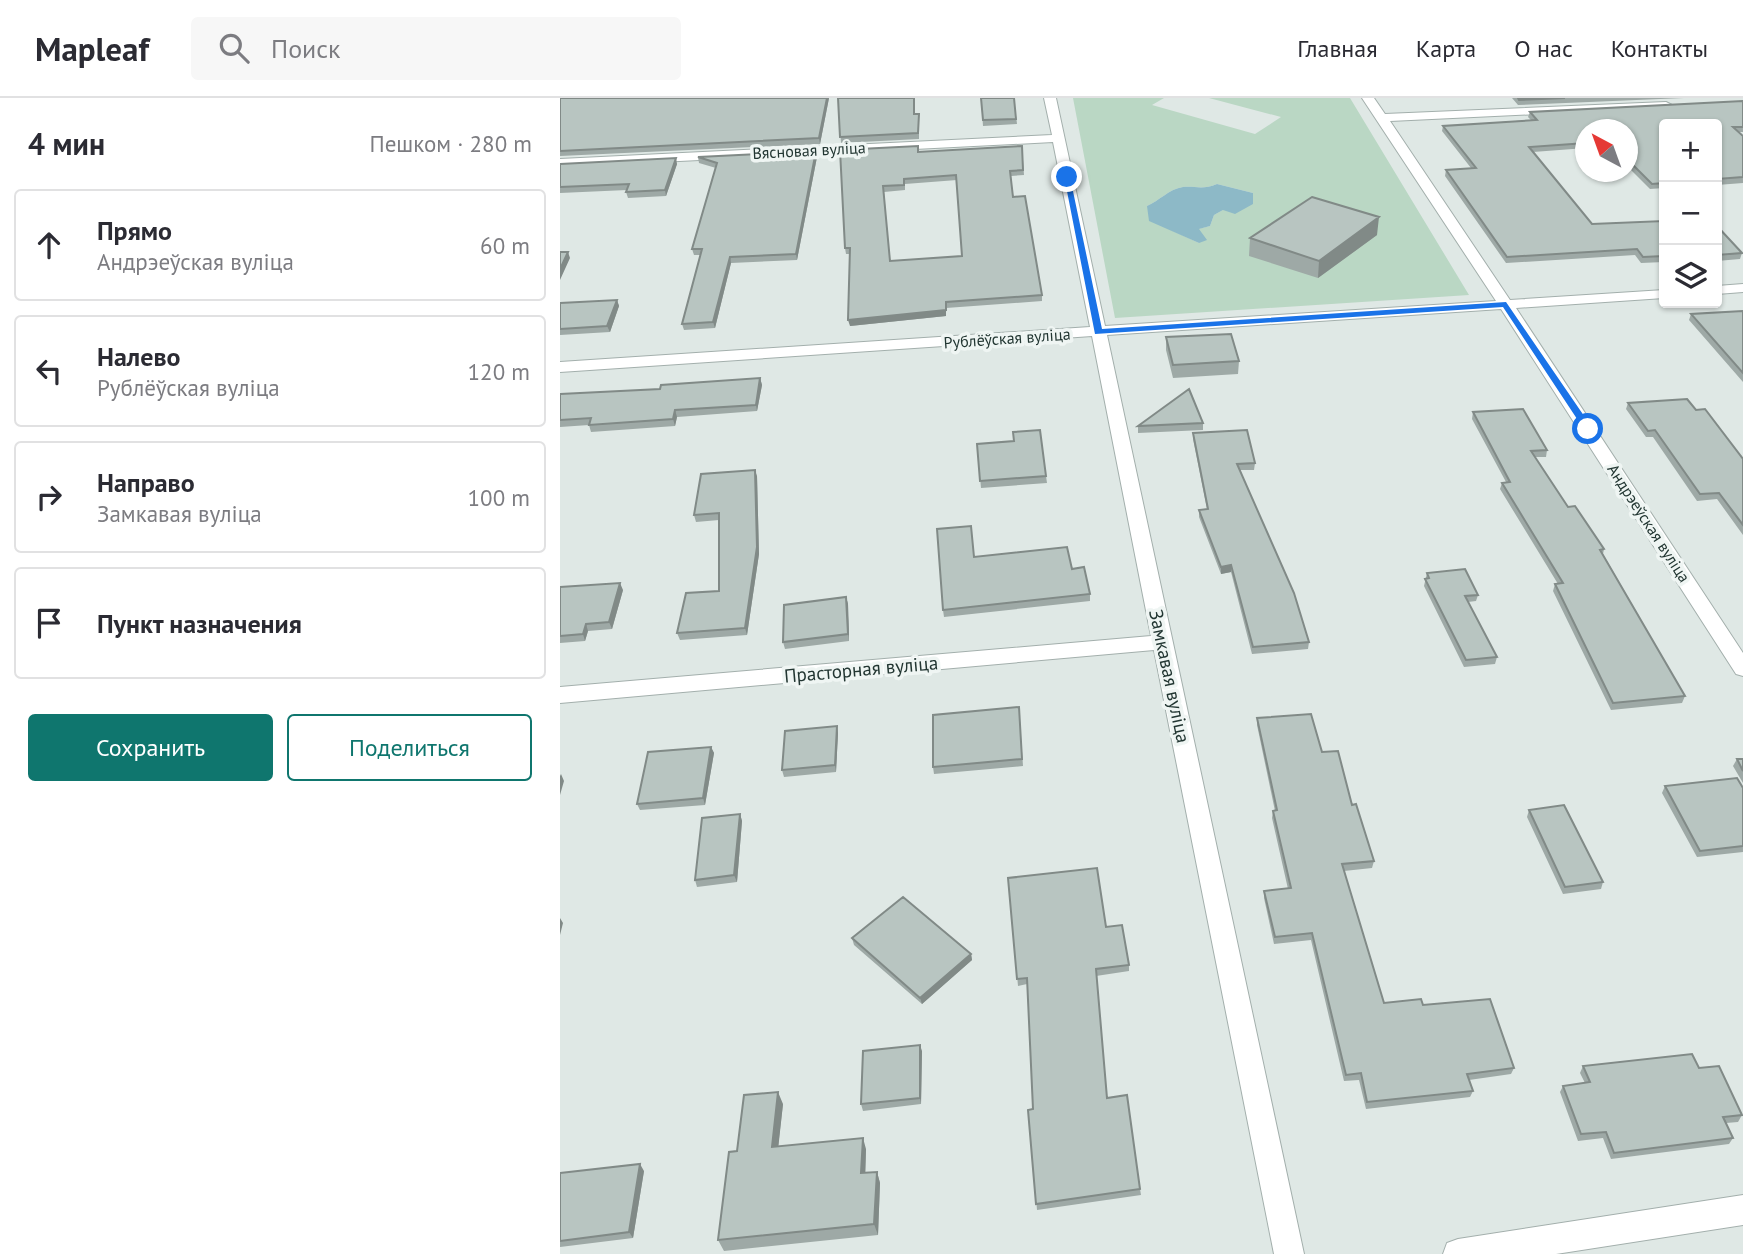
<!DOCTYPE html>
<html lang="ru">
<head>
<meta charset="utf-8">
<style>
  :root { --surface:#fff; --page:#f7f7f7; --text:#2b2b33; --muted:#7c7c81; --line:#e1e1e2; --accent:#0f766e }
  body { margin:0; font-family:"PT Sans",sans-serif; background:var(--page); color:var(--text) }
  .controls { position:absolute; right:21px; top:21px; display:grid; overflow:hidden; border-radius:7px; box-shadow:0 2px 5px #0004 }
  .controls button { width:63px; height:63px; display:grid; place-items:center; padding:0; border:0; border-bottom:2px solid var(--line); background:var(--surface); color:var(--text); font:35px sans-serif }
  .compass { position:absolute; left:1015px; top:21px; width:63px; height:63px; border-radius:50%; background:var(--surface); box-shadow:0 2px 5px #0004; rotate:319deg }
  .stop { position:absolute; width:21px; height:21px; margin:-16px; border:5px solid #1a73e8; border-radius:50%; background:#fff }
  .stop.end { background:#1a73e8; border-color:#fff; box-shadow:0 2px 7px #0008 }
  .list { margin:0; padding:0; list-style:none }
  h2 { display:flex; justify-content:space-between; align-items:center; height:91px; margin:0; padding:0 28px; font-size:30px }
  h2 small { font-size:23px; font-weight:400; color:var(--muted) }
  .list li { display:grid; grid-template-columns:46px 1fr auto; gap:21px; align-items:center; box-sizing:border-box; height:112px; margin:0 14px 14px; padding:0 14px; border:2px solid var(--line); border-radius:7px }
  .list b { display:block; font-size:26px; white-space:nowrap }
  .list p { margin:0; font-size:23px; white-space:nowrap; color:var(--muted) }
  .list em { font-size:23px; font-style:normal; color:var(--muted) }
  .actions { display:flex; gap:14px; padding:21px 28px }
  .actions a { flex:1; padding:16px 0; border:2px solid var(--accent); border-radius:7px; text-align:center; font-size:24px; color:var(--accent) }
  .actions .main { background:var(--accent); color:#fff }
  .icon { flex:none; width:38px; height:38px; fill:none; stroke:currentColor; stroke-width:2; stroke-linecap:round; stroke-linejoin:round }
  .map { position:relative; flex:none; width:1183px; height:1156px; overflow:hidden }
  header { display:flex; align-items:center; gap:42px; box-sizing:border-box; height:98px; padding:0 35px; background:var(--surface); border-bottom:2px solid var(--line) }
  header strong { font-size:33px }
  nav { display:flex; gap:38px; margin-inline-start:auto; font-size:24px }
  .search { width:490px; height:63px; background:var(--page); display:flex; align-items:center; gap:18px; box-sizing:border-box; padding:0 24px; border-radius:7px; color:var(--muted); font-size:26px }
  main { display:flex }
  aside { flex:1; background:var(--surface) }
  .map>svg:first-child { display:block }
  .green { fill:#bad7c4; fill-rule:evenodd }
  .water { fill:#8db9c7 }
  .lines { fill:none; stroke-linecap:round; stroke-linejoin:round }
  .street-casing { stroke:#a3afac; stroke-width:2 }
  .street { fill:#fff; fill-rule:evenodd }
  .wall { fill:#9ea9a6; fill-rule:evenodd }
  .shaded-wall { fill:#818a87 }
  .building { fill:#b8c5c1; stroke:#818a87; stroke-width:2; fill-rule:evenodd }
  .route { fill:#1a73e8 }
  .labels { text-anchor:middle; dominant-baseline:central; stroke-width:7; stroke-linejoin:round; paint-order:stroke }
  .far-street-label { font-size:16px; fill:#223632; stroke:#eff5f3 }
  .street-label { font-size:19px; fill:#223632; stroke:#eff5f3 }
</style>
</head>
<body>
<header>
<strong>Mapleaf</strong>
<div class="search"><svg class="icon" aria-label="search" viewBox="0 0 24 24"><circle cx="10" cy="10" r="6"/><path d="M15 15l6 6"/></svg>Поиск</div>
<nav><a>Главная</a><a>Карта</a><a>О нас</a><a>Контакты</a></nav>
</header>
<main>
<aside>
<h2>4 мин<small>Пешком · 280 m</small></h2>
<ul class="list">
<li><svg class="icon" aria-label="ahead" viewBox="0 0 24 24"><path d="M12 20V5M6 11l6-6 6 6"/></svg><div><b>Прямо</b><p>Андрэеўская вуліца</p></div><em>60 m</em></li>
<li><svg class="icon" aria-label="left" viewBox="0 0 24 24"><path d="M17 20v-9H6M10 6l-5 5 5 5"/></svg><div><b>Налево</b><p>Рублёўская вуліца</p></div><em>120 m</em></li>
<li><svg class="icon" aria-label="right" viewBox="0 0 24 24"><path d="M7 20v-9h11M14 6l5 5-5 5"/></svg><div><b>Направо</b><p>Замкавая вуліца</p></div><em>100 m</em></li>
<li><svg class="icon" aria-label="arrive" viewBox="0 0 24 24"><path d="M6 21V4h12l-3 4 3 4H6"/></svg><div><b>Пункт назначения</b></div></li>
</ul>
<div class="actions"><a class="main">Сохранить</a><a>Поделиться</a></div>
</aside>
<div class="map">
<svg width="1183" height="1156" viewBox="0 0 1183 1156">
  <rect width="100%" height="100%" fill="#dfe8e5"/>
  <path class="green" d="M513,0h91l-12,7 103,29 26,-17 -72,-19h141l119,197 -354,23zM657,86l36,9 -39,22 -4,11 -12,3 1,14 -28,-13 -24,-24c12,-5 22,-17 36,-19 13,-1 20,3 34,-3z"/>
  <path class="water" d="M657,86l36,9v11l-18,10 -12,-4 -9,5 -4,11 -11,3 8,11 -8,3 -50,-22 -2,-15c12,-5 22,-17 36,-19 13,-1 20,3 34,-3z"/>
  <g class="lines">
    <defs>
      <path id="street" d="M484,0h12l49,228 391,-25 -134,-203h12l11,16 281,-12 6,3 -6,3 -276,13 120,179 154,-10v8l-148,10 227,345v23l-7,-2 -235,-365 -394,26 197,919h-30l-120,-604 -594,53v-16l591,-51 -59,-300 -532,36v-10l530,-35 -37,-185 -493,25v-8l492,-24z
        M1183,186v8l-26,2v-8z
        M1183,1097v30l-187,29h-113l4,-11 11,-4z"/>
    </defs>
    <use href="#street" class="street-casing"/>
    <use href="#street" class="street"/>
  </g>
  <path class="wall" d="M0,0h269l-9,46 -260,12z
    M278,0h77v16l4,5v20l-78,4z
    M421,0h33l3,26 -34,2z
    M952,0h172l-166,7z
    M1183,3v31h-4l4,4v47l-26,2v-61h-53v64l-14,1 -22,-22v-37h-42v18l-53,4 59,72 72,-3v41l-23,1 -6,-8 -129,8 -61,-87 1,-6 25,-2 -29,-37 1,-5 88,-6 -3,-3 2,-5z
    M462,48l2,29 -13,1 2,21 29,98v6l-96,7v8l-96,10v-72h-4l-1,-6 -5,-98 79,2zM397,82l5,76 -72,5 -6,-69 21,-2v-6z
    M256,53l1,6 -20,103 -66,3 -16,65 -31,2 -2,-6 19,-69h-7l-2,-6 24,-81 -17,-5 -1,-6z
    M0,66h117l-11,32 -38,2 -2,-6 1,-2 -67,3z
    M1157,128l25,27 -2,6 -23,2z
    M817,137l-59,43 -69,-22 1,-18z
    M57,202l2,6 -9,26 -50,3v-32z
    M1183,213v71l-54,-62 2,-6z
    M606,239l73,24 -1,13 -65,4 -7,-28z
    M200,280l2,7 -5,26 -80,6 -2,9 -84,6 -2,-7 -29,2v-33l100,-5z
    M1068,305l68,7 47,49v76l-26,-36 -20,2 -44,-64h-7l-20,-28z
    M913,314l74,38 -1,7h-11l33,50 36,42 -1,5 82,142 -3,7 -71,7 -58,-119 2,-7h3l-58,-95 2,-6 4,-1 -34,-63z
    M643,325v7l-65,3v-7z
    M633,335l62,30 -1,7h-14l69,172 -1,7 -56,5 -21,-82 -10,2 -22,-57v-7l8,-1 -14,-70z
    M417,346l69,32 1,7 -66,5z
    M197,378l2,78 -12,81 -67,5 -3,-7 42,-42v-71l-23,2 -2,-7z
    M414,459l98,12 18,25v7l-146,16 -1,-7z
    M867,475l51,22 -2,6 -8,1 29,55 -2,7 -31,3 -40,-81z
    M0,489l63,3 -11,39 -24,2 -3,10 -25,2z
    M286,499l2,7 1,37 -64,8 -2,-7z
    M459,609l4,59 -89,8 -1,-7z
    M697,620l65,34 30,53 22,56 -2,7 -28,3 40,132 39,2 91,63 -3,6 -42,6 4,11 -3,6 -104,12 -7,-29 -15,1 -33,-141 -37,4 -10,-46v-7l24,-2 -16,-71 1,-7h2l-18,-86z
    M277,628l1,7 -2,39 -52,5 -2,-7z
    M151,649l3,6 -9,52 -65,5 -3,-6z
    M1177,661h6v24l-10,-17z
    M1105,688l78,2v64l-46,5 -35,-64z
    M969,712l74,72 -2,7 -38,5 -36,-77z
    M180,716l2,7 -5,61 -40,5 -2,-7z
    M448,780l98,49 23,38v6l-33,5 11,122 33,91 1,6 -104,15 -9,-100 5,-1 -6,-125 -9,2z
    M292,840l119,16 1,6 -50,44 -68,-59z
    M362,953l-1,53 -58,7 -2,-7z
    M1023,968l116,2 43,47 -4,7 -12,1 7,15 -4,6 -118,15 -8,-21 -25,3 -18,-49 3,-6 22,-3 -5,-10z
    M223,1006l-5,43 88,2 -1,24 12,-1 3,11 -2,52 -154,16 -6,-11 19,-89z
    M84,1073l-11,67 -73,9v-74z"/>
  <path class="shaded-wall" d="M267,0h2l-9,46 -1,-6z
    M256,53l1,6 -20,103 -1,-6z
    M116,60l1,6 -11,32 -1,-6z
    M819,119l-2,18 -59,43 1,-17z
    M8,154l2,6 -10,22v-11z
    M170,159l1,6 -16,65 -2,-6z
    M57,202l2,6 -9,26 -3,-6z
    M386,204v14l-96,10 -2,-6z
    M200,280l2,7 -5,26 -1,-6z
    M115,312l2,7 -2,9 -2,-7z
    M195,372l2,6 2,78 -12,81 -2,-7z
    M671,467v7l-10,2v-7z
    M60,485l3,7 -11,39 -3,-7z
    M286,499l2,7 1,37 -1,-7z
    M26,526l2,7 -3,10 -2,-7z
    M277,628l1,7 -2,39 -1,-7z
    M151,649l3,6 -9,52 -2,-7z
    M1,676l3,7 -4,14v-19z
    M180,716l2,7 -5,61 -3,-7z
    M0,820l3,5 -3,12z
    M411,856l1,6 -50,44 -2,-6z
    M360,947l2,6 -1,53 -1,-6z
    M218,994l5,12 -6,55 -5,-12z
    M303,1040l3,11 -1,36 -4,-12z
    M80,1066l4,7 -11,67 -4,-6z
    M317,1074l3,11 -2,52 -4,-11z"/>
  <path class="building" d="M0,0h267l-8,40 -259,13z
    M278,0h76v16h5l-1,19 -78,4z
    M421,0h33l2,21 -33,1z
    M958,0h47l-46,2z
    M1183,3v26h-10l10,9v41l-26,2v-55h-53v59l-12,1 -24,-24v-30h-42v13l-57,4 63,77 72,-3v35l-21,1 -6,-8 -130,8 -61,-87 30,-2 -33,-42 94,-6 -7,-8z
    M358,48v6l104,-6 1,24 -13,1 3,26 12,-1 17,99 -96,7v8l-98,10 2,-72h-5l-5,-98zM396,77l6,81 -72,5 -7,-75 21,-1v-6z
    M256,53l-20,103 -66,3 -17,65 -31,2 20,-75h-10l25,-86 -19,-6z
    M116,60l-11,32 -39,2 3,-8 -69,3v-23z
    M752,99l67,20 -60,44 -69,-23z
    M1157,128l25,27 -25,2z
    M0,154h8l-8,17z
    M57,202l-10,26 -47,3v-26z
    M1183,213v62l-52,-59z
    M671,236l8,27 -66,4 -7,-28z
    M200,280l-4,27 -81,5 -2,9 -84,6 2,-7 -31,2v-26l100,-5 1,-4z
    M629,291l14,34 -65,3z
    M1127,301l9,11 9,-1 38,50v66l-24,-32 -19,1 -45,-64 -7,1 -20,-28z
    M963,311l24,41 -16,1 37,56 7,-1 29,43 -4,1 85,146 -72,7 -58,-119 8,-1 -61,-100 8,-1 -37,-70z
    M480,332l6,46 -66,5 -3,-37 37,-3 -1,-9z
    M687,332l8,33 -18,1 57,129 15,49 -56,5 -22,-82 -10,2 -22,-57 9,-1 -15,-76z
    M195,372l2,77 -12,81 -68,5 9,-40 33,-2v-78l-25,2 7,-41z
    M411,428l3,31 93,-10 5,22 12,-2 6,27 -147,16 -6,-81z
    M905,471l13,26 -13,1 32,61 -31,3 -41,-81 4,-1 -2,-5z
    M60,485l-11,39 -23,2 -3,10 -23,2v-49z
    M286,499l2,37 -65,8 1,-37z
    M459,609l3,52 -89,8v-52z
    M751,616l11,38 16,-1 14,54 4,-1 18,57 -32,3 42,139 37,-4 2,6 67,-6 24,69 -47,6 6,17 -106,11 -6,-29 -15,2 -34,-142 -37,4 -11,-46 27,-3 -18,-77 4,-1 -20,-92z
    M277,628l-2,39 -53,5 3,-39z
    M151,649l-8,51 -66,6 11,-52z
    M1177,661h6v12z
    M1177,680l6,10v58l-43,5 -35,-65z
    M1004,707l39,77 -38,5 -36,-77z
    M180,716l-6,61 -39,5 7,-62z
    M537,770l9,59 16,-2 7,40 -33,4 11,129 20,-3 13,94 -104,15 -8,-94 5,-1 -6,-131 -10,1 -9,-101z
    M343,799l68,57 -51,44 -68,-60z
    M360,947v53l-59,6 2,-53z
    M1132,956l7,14 20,-2 23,49 -19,2 10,21 -119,15 -8,-21 -25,2 -18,-48 27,-4 -7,-16z
    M218,994l-6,55 91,-9 -2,35 16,-1 -3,52 -156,16 11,-88 8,-1 7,-56z
    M80,1066l-11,68 -69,9v-68z"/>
  <path class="route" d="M504,78l6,1 32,152 404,-27 87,127 -8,2 -82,-124 -408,27z"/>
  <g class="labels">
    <g class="far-street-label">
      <text transform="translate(249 52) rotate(-3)">Вясновая вуліца</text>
      <text transform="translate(447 240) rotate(-4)">Рублёўская вуліца</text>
      <text transform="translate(1089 425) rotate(57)">Андрэеўская вуліца</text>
    </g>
    <g class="street-label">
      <text transform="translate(301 571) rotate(-5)">Прасторная вуліца</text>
      <text transform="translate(610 578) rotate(78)">Замкавая вуліца</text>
    </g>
  </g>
</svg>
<div class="controls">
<button>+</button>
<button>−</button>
<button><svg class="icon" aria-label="layers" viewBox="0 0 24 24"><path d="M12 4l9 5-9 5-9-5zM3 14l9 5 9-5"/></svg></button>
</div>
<svg class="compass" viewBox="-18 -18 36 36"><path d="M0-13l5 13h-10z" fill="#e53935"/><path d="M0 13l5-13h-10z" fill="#7c7c81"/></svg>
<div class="stop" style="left:1028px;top:331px"></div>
<div class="stop end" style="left:507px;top:79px"></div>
</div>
</main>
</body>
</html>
